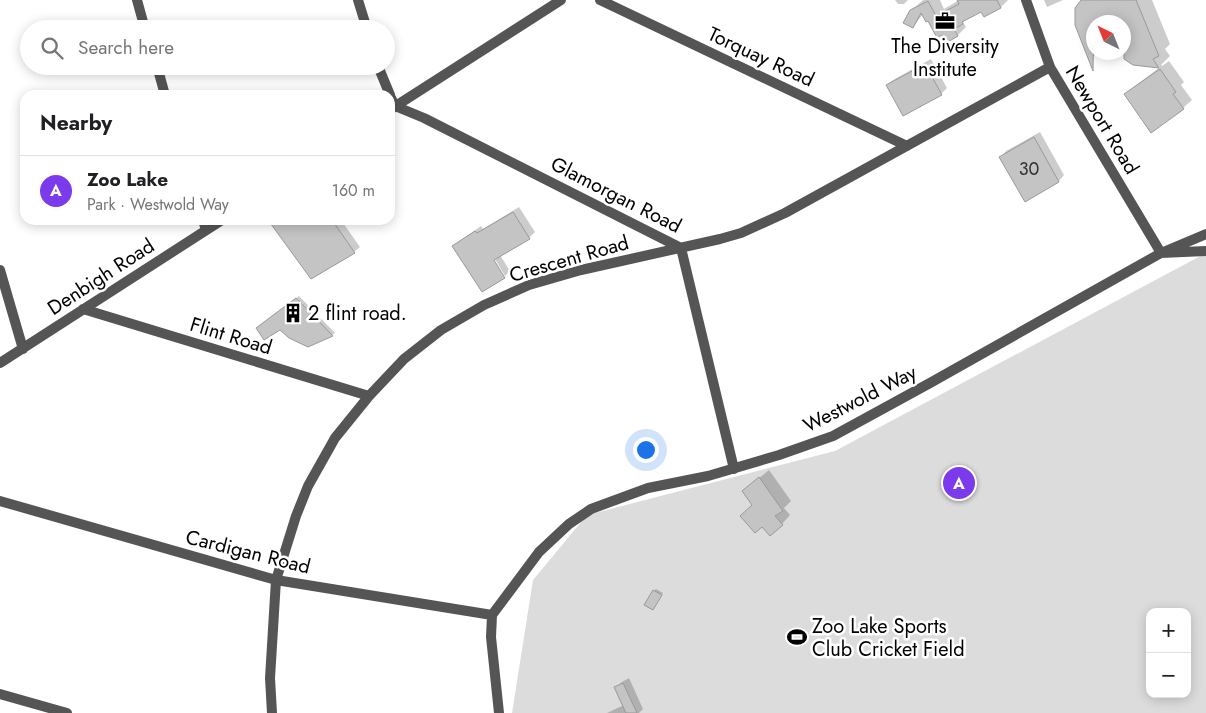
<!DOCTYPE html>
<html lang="en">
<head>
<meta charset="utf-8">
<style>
  :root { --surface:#fff; --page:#f2f2f2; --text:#202124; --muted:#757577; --line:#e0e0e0; --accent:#7c3aed }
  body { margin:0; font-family:Jost,sans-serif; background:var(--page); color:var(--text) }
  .controls { position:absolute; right:15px; bottom:15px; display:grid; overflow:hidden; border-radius:10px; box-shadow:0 2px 12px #0003 }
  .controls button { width:45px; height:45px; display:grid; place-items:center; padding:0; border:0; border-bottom:1px solid var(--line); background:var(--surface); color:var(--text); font:25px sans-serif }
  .compass { position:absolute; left:1086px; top:15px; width:45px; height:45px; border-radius:50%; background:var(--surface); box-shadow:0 2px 12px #0003; rotate:317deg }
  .you { position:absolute; left:645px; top:449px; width:18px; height:18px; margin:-12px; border:4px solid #fff; border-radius:50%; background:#1a73e8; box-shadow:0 0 0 8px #1a73e833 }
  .badge { display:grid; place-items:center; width:32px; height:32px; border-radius:50%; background:var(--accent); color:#fff; font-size:16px; font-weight:700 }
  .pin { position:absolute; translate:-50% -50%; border:2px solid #fff; box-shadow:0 1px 5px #0006 }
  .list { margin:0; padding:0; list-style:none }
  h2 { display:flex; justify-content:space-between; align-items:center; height:65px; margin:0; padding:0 20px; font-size:21px }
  h2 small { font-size:16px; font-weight:400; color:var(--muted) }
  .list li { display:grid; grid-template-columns:32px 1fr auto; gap:15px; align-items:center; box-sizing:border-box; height:70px; padding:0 20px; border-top:1px solid var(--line) }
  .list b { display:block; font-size:19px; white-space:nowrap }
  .list p { margin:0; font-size:16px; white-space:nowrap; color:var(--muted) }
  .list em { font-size:16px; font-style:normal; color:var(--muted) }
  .icon { flex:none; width:28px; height:28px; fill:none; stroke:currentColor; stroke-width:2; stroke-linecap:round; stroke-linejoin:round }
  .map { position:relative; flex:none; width:1206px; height:713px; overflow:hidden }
  .search { position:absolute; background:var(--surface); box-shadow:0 2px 12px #0003; left:20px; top:20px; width:375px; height:55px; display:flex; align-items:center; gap:12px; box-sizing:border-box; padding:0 18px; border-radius:28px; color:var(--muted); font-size:19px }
  .panel { position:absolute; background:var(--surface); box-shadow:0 2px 12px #0003; left:20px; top:90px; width:375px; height:135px; border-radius:15px }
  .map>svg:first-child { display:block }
  .green { fill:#dcdcdc; fill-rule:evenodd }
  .shadow { fill:#0003 }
  .building { fill:#c4c4c4; stroke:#999 }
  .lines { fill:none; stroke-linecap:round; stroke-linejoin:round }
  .street { stroke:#555; stroke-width:10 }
  .labels { text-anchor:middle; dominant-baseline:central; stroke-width:5; stroke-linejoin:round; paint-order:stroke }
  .number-label { font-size:18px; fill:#313131 }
  .poi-label { font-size:20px; fill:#000; stroke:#fff; text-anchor:start }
  .street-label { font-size:20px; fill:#000; stroke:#fff }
</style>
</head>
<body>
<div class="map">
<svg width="1206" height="713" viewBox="0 0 1206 713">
  <rect width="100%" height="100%" fill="#fff"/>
  <path class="green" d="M1206,253v460h-694l21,-133 54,-65 248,-64zM1150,612h37v82h-37z"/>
  <path class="shadow" d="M895,0h13l-4,4h-6z
    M923,0h17l4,9 15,-9h49l-7,7 -17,9 -2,-5 -15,7 -4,4 3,5 -8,8 -11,6 -4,-8 -20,-19 -10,13 -2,-16z
    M1044,0h19l-16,7z
    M1083,0h69l18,44 -5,5 5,7 -9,9 1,1 7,-5 15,21 -3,3 11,15 -9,8 -57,-14 9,-8 25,-19 -27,-3 -5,-3 -4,-9v-30h-30v30h8l-13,6z
    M931,59l16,29 -6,6 -54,-9 6,-5z
    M1040,132l24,43 -5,6 -34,19 -24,-43 5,-6z
    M519,207l16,25 -6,6 -29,17 10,16 -5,5 -13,-22 -38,-8 6,-5 21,-15 2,3z
    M270,220h71l19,27 -6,5z
    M299,296l36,37 -3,2 -24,10 -27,-17 -21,-2z
    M769,470l22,31 -7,7 6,7 -8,9 -29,-19 -10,-14z
    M656,589l7,4 -10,16 1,-18z
    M629,678l14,31 -4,4h-32l17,-8 -8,-18 6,-5z"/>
  <path class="building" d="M957,0h40l4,8 -17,9 -3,-5 -19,10 1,2 -9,5 4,7 -12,7 -4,-8 -5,3 -9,-17 -2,1 -5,-9 -8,15 -10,-5 7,-13 18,-9 8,15 23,-12z
    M1081,0h55l23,56 -6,3 6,9 -26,-3 -9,-6v-14l3,-2 -3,-8v-13h-30l-1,49 -18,-46v-17z
    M925,64l17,31 -39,21 -17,-31z
    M1160,69l16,23 -3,2 11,15 -33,24 -27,-39z
    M1034,137l25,45 -34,20 -26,-45z
    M513,212l17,27 -36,21 11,18 -23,14 -30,-46 23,-15 2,2z
    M268,220h64l23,33 -44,26z
    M296,298l37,38 -25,11 -19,-9 -9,-8 -16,10 -8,-12z
    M759,477l24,34 -8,5 8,9 -13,11 -8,-9 -7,6 -15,-17 12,-11 -10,-14z
    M653,590l9,5 -9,15 -9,-5z
    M623,683l14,30h-11l-12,-26z"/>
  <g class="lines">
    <path class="street" d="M137,0l8,29
      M358,0l9,29
      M600,0l307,146
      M1026,0l24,67 111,186 45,-19
      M157,66l8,29
      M378,66l12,29
      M390,96l5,10 29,12 257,130 53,221
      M391,109l170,-109
      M203,220l3,10
      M0,270l23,79
      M83,309l286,87
      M0,363l222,-143
      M0,501l276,79 216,35
      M492,615l47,-63 30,-28 22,-15 57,-21 60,-12 71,-21 54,-19 97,-53 231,-130 45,-2
      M492,615l-1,22 8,76
      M0,694l67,19
      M272,713l-2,-35 6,-98 20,-64 12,-30 27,-48 34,-42 35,-37 37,-29 43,-25 45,-20 52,-15 139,-31 21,-6 44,-20 265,-146"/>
  </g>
  <defs>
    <symbol id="office-bare" viewBox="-9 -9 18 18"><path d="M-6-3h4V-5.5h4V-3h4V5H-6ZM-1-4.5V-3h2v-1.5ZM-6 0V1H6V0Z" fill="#000" stroke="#fff" stroke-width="2.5" paint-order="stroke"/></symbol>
    <symbol id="building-bare" viewBox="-9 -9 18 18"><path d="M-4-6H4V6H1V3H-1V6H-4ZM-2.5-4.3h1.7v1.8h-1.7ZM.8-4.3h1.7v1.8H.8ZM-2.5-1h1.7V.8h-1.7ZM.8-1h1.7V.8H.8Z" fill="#000" stroke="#fff" stroke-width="2.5" paint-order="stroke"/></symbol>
    <symbol id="stadium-bare" viewBox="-9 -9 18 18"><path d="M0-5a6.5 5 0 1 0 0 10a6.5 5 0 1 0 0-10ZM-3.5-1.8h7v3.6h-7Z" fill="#000" stroke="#fff" stroke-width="2.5" paint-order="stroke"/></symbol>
  </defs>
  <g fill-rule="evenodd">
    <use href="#office-bare" x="931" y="7" width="28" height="28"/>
    <use href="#building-bare" x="279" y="299" width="28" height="28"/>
    <use href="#stadium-bare" x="783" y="623" width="28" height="28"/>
  </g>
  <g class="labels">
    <g class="number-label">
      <text x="1029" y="169">30</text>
    </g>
    <g class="poi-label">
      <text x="945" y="46" text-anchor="middle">The Diversity<tspan x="945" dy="23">Institute</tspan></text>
      <text x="308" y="313">2 flint road.</text>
      <text x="812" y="626">Zoo Lake Sports<tspan x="812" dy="23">Club Cricket Field</tspan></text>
    </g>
    <g class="street-label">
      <text transform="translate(761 57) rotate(25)">Torquay Road</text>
      <text transform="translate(1102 120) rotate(59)">Newport Road</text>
      <text transform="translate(616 195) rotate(27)">Glamorgan Road</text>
      <text transform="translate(569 259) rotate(-16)">Crescent Road</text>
      <text transform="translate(101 277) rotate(-33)">Denbigh Road</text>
      <text transform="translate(231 336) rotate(17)">Flint Road</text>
      <text transform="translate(860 399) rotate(-27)">Westwold Way</text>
      <text transform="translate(248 552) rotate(14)">Cardigan Road</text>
    </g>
  </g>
</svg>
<div class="controls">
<button>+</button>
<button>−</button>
</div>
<svg class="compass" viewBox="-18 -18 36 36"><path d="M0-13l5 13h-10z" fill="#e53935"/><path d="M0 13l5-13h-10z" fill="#757577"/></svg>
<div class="you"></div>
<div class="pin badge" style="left:959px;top:483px">A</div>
<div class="search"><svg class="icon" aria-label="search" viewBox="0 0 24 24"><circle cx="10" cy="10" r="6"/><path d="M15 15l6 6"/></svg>Search here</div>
<section class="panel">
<h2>Nearby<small></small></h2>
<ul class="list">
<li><span class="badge">A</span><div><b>Zoo Lake</b><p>Park · Westwold Way</p></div><em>160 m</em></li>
</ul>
</section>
</div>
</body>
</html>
